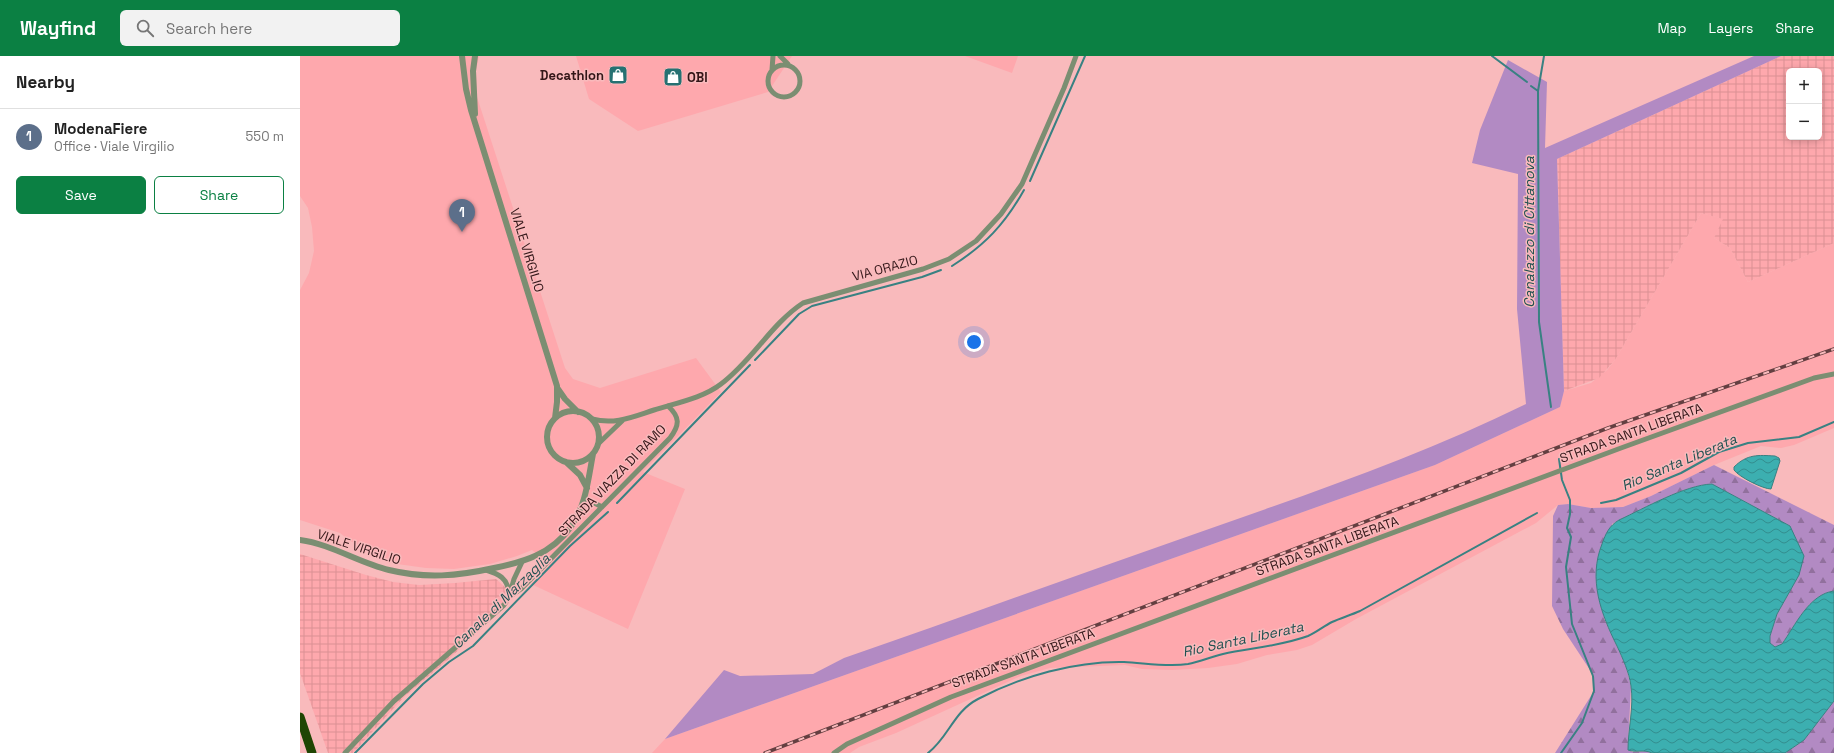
<!DOCTYPE html>
<html lang="en">
<head>
<meta charset="utf-8">
<style>
  :root { --surface:#fff; --page:#f2f2f2; --text:#222; --muted:#767676; --line:#e0e0e0; --accent:#0b8043 }
  body { margin:0; font-family:"Space Grotesk",sans-serif; background:var(--page); color:var(--text) }
  .controls { position:absolute; right:12px; top:12px; display:grid; overflow:hidden; border-radius:6px; box-shadow:0 2px 10px #0003 }
  .controls button { width:36px; height:36px; display:grid; place-items:center; padding:0; border:0; border-bottom:1px solid var(--line); background:var(--surface); color:var(--text); font:20px sans-serif }
  .you { position:absolute; left:674px; top:286px; width:14px; height:14px; margin:-10px; border:3px solid #fff; border-radius:50%; background:#1a73e8; box-shadow:0 0 0 6px #1a73e833 }
  .badge { display:grid; place-items:center; width:26px; height:26px; border-radius:50%; background:var(--accent); color:#fff; font-size:13px; font-weight:700 }
  .pin { position:absolute; translate:-50% -33px; filter:drop-shadow(0 1px 2px #0008) }
  .pin::after { content:''; position:absolute; top:21px; width:14px; height:12px; background:inherit; clip-path:polygon(0 0,100% 0,50% 100%) }
  .list { margin:0; padding:0; list-style:none }
  h2 { display:flex; justify-content:space-between; align-items:center; height:52px; margin:0; padding:0 16px; font-size:17px }
  h2 small { font-size:13px; font-weight:400; color:var(--muted) }
  .list li { display:grid; grid-template-columns:26px 1fr auto; gap:12px; align-items:center; box-sizing:border-box; height:56px; padding:0 16px; border-top:1px solid var(--line) }
  .list b { display:block; font-size:15px; white-space:nowrap }
  .list p { margin:0; font-size:13px; white-space:nowrap; color:var(--muted) }
  .list em { font-size:13px; font-style:normal; color:var(--muted) }
  .actions { display:flex; gap:8px; padding:12px 16px }
  .actions a { flex:1; padding:9px 0; border:1px solid var(--accent); border-radius:6px; text-align:center; font-size:14px; color:var(--accent) }
  .actions .main { background:var(--accent); color:#fff }
  .icon { flex:none; width:22px; height:22px; fill:none; stroke:currentColor; stroke-width:2; stroke-linecap:round; stroke-linejoin:round }
  .map { position:relative; flex:none; width:1534px; height:697px; overflow:hidden }
  header { display:flex; align-items:center; gap:24px; box-sizing:border-box; height:56px; padding:0 20px; background:var(--accent); color:#fff }
  header strong { font-size:19px }
  nav { display:flex; gap:22px; margin-inline-start:auto; font-size:14px }
  .search { width:280px; height:36px; background:var(--page); display:flex; align-items:center; gap:10px; box-sizing:border-box; padding:0 14px; border-radius:6px; color:var(--muted); font-size:15px }
  main { display:flex }
  aside { flex:1; background:var(--surface) }
  .map>svg:first-child { display:block }
  .built { fill:#fea8ad }
  .industrial { fill:url(#industrial-grid); fill-rule:evenodd }
  .grass { fill:#b28ac3 }
  .forest { fill:url(#forest-firs) }
  .water { fill:url(#water-waves); stroke:#398182 }
  .lines { fill:none; stroke-linecap:round; stroke-linejoin:round }
  .stream { stroke:#398182; stroke-width:2 }
  .minor { stroke:#7b8e72; stroke-width:5 }
  .tertiary { stroke:#7b8e72; stroke-width:6 }
  .motorway { stroke:#1f4503; stroke-width:9 }
  .rail-casing { stroke:#643f41; stroke-width:3.5 }
  .rail { stroke:#f9babc; stroke-width:2; stroke-dasharray:6; stroke-linecap:butt }
  .labels { text-anchor:middle; dominant-baseline:central; stroke-width:3; stroke-linejoin:round; paint-order:stroke }
  .poi-label { font-size:13px; font-weight:bold; fill:#331618; stroke:#f9babc; text-anchor:end }
  .street-label { font-size:13px; fill:#331618; stroke:#f9babc }
  .water-label { font-size:14px; font-style:italic; fill:#1f5050; stroke:#f9babc }
</style>
</head>
<body>
<header>
<strong>Wayfind</strong>
<div class="search"><svg class="icon" aria-label="search" viewBox="0 0 24 24"><circle cx="10" cy="10" r="6"/><path d="M15 15l6 6"/></svg>Search here</div>
<nav><a>Map</a><a>Layers</a><a>Share</a></nav>
</header>
<main>
<aside>
<h2>Nearby<small></small></h2>
<ul class="list">
<li><span class="badge" style="background:#5c6f8a">1</span><div><b>ModenaFiere</b><p>Office · Viale Virgilio</p></div><em>550 m</em></li>
</ul>
<div class="actions"><a class="main">Save</a><a>Share</a></div>
</aside>
<div class="map">
<svg width="1534" height="697" viewBox="0 0 1534 697">
  <defs>
    <pattern id="industrial-grid" width="8" height="8" patternUnits="userSpaceOnUse"><rect width="8" height="8" fill="#fea8ad"/><path d="M0 4h8M4 0v8" fill="none" stroke="#da9094"/></pattern>
    <pattern id="forest-firs" width="22" height="20" patternUnits="userSpaceOnUse"><rect width="22" height="20" fill="#b28ac3"/><path d="M5 1l3.5 6h-7zM16 11l3.5 6h-7z" fill="#91709d"/></pattern>
    <pattern id="water-waves" width="16" height="10" patternUnits="userSpaceOnUse"><rect width="16" height="10" fill="#3cafb0"/><path d="M0 5q4-4 8 0t8 0" fill="none" stroke="#338d8e"/></pattern>
  </defs>
  <rect width="100%" height="100%" fill="#f9babc"/>
  <path class="built" d="M0,0h179l-3,15 1,26 88,271 8,11 27,9 96,-30 25,34 -78,80 42,17 -57,140 -97,-45 18,-19 -17,-15 -15,6 -27,8 -36,5 -28,-1 -29,-4 -47,-23 -10,-8 -40,-13v-230l9,-17 5,-22 -2,-24 -4,-19 -8,-12z
    M276,0h216l-24,36 -130,39 -49,-32z
    M665,0h53l-6,17z
    M1401,157l23,6 -10,19 16,10 18,34 86,-39v185l-40,17 -13,3 -20,-2 -47,19 -63,31 -28,11 -32,1 -23,-4 -10,1 -22,18 -180,96 -44,26 -15,5 -30,5 -30,9 -29,4 -36,2 -30,-1 -17,-4 -75,3 -29,8 -125,57 -37,14 -9,6h-198l13,-14 770,-274 125,-58 4,-16 27,-8 16,-13 8,-10z"/>
  <path class="industrial" d="M1481,0h53v187l-86,39 -18,-34 -16,-10 9,-19 -22,-6 -86,147 -16,18 -35,13 -7,-232zM1489,15h30v66h-30z
    M0,498l66,21 27,7 26,3 36,-2 41,-4 10,9 3,15 -58,54 -47,40 -51,56h-25l-28,-80z"/>
  <path class="grass" d="M1454,0h27l-224,103 7,232 -4,16 -125,58 -770,274 59,-69 16,6 73,-2 31,-16c116,-40 230,-82 345,-122 114,-40 229,-79 337,-132l-9,-95 1,-135 -46,-11 8,-33 28,-70 39,22 -2,66z"/>
  <path class="forest" d="M1414,409l120,60v66c-25,3 -39,35 -52,53l-7,3 -5,-4v-7l7,-22 22,-39 -9,-49 -78,-42c-28,1 -67,24 -93,36l-7,4 -8,94 22,48 5,21 -3,59 4,6 16,-1 4,2h-97l39,-62v-15l-31,-47 -11,-23 1,-90 5,-11 10,-1 23,4 32,-1 28,-11z
    M1534,645v52h-49l19,-13z"/>
  <path class="water" d="M1475,400l4,2 1,3 -9,28c-8,0 -32,-12 -37,-19v-3c13,-13 24,-12 41,-11z
    M1412,428l78,42 14,30 -5,19 -22,39 -7,22v7l5,4 7,-3c13,-18 27,-50 52,-53v110l-30,39 -19,13h-133c-8,-4 -16,0 -24,-3 0,-21 6,-43 3,-64 -2,-14 -8,-27 -14,-40 -16,-32 -29,-67 -15,-102 4,-11 7,-18 17,-24 26,-12 66,-35 93,-36z"/>
  <g class="lines">
    <path class="stream" d="M1192,0l35,26
      M1244,0l-6,35 1,231 12,85
      M1231,30l7,5
      M730,125l55,-125
      M652,210c33,-21 53,-42 72,-76
      M455,304l44,-46 13,-8 110,-29 19,-7
      M1259,403l3,21 8,20v14l-3,14 4,9 -5,30 6,57 21,52 1,15 -12,32 -21,30
      M317,447l133,-138
      M1301,447l15,-3 65,-27 38,-21 29,-9 51,-6 35,-15
      M55,697l68,-69 26,-22 24,-16 97,-100 38,-34
      M628,697c21,-16 25,-41 50,-54 44,-23 97,-38 146,-37 21,1 43,5 64,2 11,-2 23,-7 35,-10 28,-6 58,-8 85,-18 9,-4 16,-10 24,-14 9,-4 19,-7 28,-11l177,-98"/>
    <path class="minor" d="M480,0l8,8
      M468 25a16 16 0 1 1 32 0a16 16 0 1 1-32 0Z
      M472,14l1,-14
      M292,363c23,6 40,-2 62,-9 22,-7 49,-12 67,-26 31,-23 50,-60 82,-81l120,-34 26,-10 27,-18 25,-27 21,-30 42,-96 12,-32
      M298,388l24,-23
      M285,442l17,9
      M186,514c13,4 21,8 23,22
      M209,541l12,-8 149,-151c10,-13 10,-21 -2,-32
      M45,697l49,-52 110,-96 5,-8 5,-18 8,-17
      M534,697l13,-9 104,-47 670,-249 193,-70 20,-4"/>
    <path class="tertiary" d="M162,0l4,33 5,21 86,276v16l-2,16
      M175,58l-2,-43 2,-15
      M258,333l7,10 13,13
      M247 381a26 26 0 1 1 52 0a26 26 0 1 1-52 0Z
      M266,406l14,13 7,13
      M0,484c31,4 59,23 89,30 37,9 69,6 105,-2 30,-6 57,-14 76,-40 16,-22 18,-48 23,-74"/>
    <path class="motorway" d="M0,661l12,36"/>
    <defs>
      <path id="rail" d="M465,697l843,-325 226,-79"/>
    </defs>
    <use href="#rail" class="rail-casing"/>
    <use href="#rail" class="rail"/>
  </g>
  <defs>
    <symbol id="shop-square" viewBox="-11 -11 22 22"><rect x="-9" y="-9" width="18" height="18" rx="4" fill="#267172" stroke="#f9babc"/><path d="M-5-2.5h2.3a2.7 3.5 0 0 1 5.4 0H5L5.5 6h-11ZM-1.5-2.5h3a1.5 2.3 0 0 0-3 0Z" fill="#fff"/></symbol>
  </defs>
  <g fill-rule="evenodd">
    <use href="#shop-square" x="307" y="8" width="22" height="22"/>
    <use href="#shop-square" x="362" y="10" width="22" height="22"/>
  </g>
  <g class="labels">
    <g class="poi-label">
      <text x="304" y="19">Decathlon</text>
      <text x="387" y="21" text-anchor="start">OBI</text>
    </g>
    <g class="street-label">
      <text transform="translate(227 194) rotate(73)">VIALE VIRGILIO</text>
      <text transform="translate(585 212) rotate(-15)">VIA ORAZIO</text>
      <text transform="translate(1331 377) rotate(-20)">STRADA SANTA LIBERATA</text>
      <text transform="translate(312 424) rotate(-46)">STRADA VIAZZA DI RAMO</text>
      <text transform="translate(1027 490) rotate(-20)">STRADA SANTA LIBERATA</text>
      <text transform="translate(59 491) rotate(18)">VIALE VIRGILIO</text>
      <text transform="translate(723 602) rotate(-20)">STRADA SANTA LIBERATA</text>
    </g>
    <g class="water-label">
      <text transform="translate(1229 176) rotate(-90)">Canalazzo di Cittanova</text>
      <text transform="translate(1379 406) rotate(-23)">Rio Santa Liberata</text>
      <text transform="translate(201 545) rotate(-44)">Canale di Marzaglia</text>
      <text transform="translate(943 583) rotate(-12)">Rio Santa Liberata</text>
    </g>
  </g>
</svg>
<div class="controls">
<button>+</button>
<button>−</button>
</div>
<div class="you"></div>
<div class="pin badge" style="left:162px;top:176px;background:#5c6f8a">1</div>
</div>
</main>
</body>
</html>
